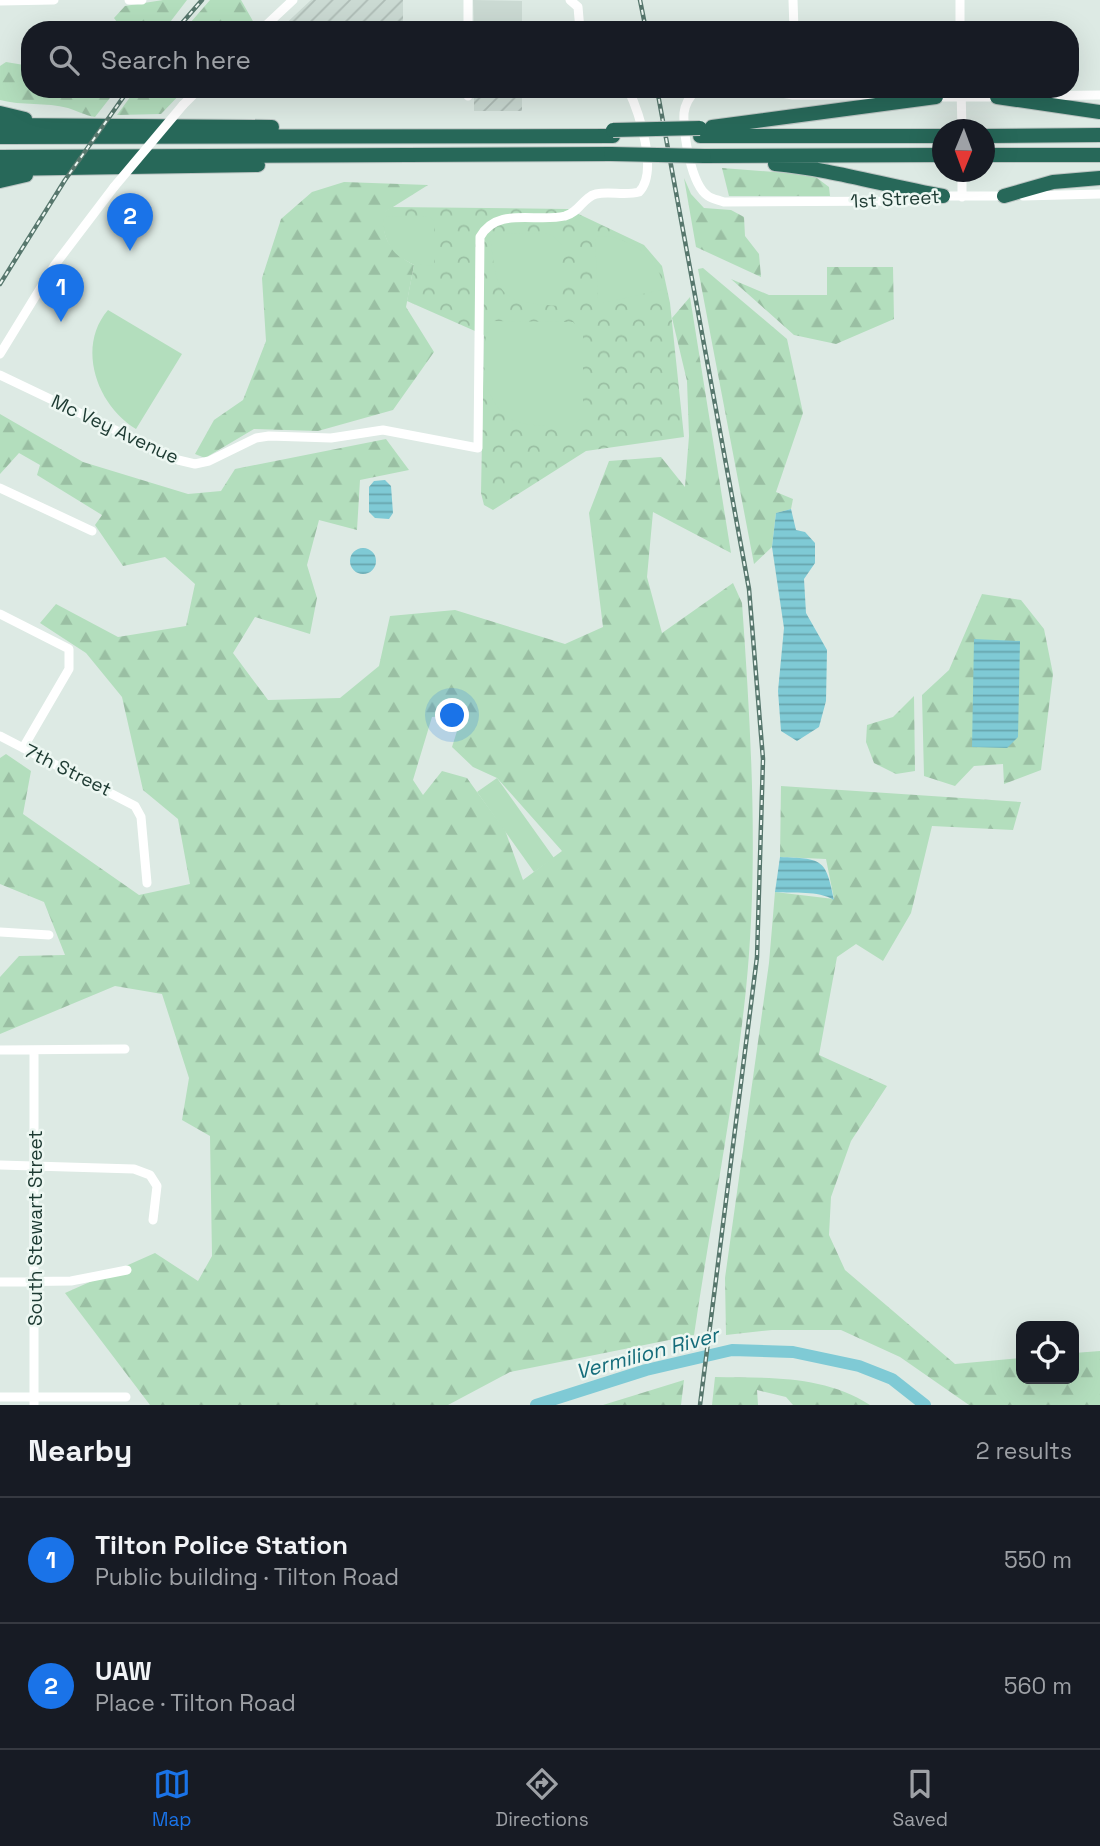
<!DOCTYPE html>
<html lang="en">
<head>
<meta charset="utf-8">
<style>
  :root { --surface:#171b24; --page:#242831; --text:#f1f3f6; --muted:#9ea1a6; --line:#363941; --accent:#1a73e8 }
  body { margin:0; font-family:"Space Grotesk",sans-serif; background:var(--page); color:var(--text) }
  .controls { position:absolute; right:21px; bottom:21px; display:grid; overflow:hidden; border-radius:14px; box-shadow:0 7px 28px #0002 }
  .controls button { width:63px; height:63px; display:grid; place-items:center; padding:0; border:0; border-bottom:2px solid var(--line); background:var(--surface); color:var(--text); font:35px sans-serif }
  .compass { position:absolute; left:932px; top:119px; width:63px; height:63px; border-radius:50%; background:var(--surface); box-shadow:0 7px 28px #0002; rotate:181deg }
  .you { position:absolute; left:453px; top:716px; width:24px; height:24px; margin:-18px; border:5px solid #fff; border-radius:50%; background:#1a73e8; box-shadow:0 0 0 10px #1a73e833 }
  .badge { display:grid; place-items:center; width:46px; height:46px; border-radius:50%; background:var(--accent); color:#fff; font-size:23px; font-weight:700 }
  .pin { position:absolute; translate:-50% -58px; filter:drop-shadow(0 2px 4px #0008) }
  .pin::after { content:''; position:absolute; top:37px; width:24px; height:21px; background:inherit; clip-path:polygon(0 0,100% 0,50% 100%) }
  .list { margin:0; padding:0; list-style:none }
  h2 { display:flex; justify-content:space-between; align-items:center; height:91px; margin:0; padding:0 28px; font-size:30px }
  h2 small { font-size:23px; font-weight:400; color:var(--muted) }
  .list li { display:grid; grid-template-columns:46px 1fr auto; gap:21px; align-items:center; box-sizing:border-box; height:126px; padding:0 28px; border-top:2px solid var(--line) }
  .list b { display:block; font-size:26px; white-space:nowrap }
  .list p { margin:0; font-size:23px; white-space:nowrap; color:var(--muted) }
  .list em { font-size:23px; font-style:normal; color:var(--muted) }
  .icon { flex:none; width:38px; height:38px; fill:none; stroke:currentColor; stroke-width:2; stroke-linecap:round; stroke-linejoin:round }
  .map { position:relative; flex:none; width:1100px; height:1405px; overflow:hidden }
  .search { position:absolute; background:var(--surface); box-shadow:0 7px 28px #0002; left:21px; right:21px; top:21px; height:77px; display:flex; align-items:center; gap:18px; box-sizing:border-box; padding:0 24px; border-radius:28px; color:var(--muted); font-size:26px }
  .sheet { height:343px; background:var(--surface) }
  nav { display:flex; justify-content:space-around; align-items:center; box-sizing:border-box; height:98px; border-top:2px solid var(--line); background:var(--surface); font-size:19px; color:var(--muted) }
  nav a { display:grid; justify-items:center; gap:4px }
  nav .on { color:var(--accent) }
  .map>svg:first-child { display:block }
  .built { fill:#cbdad3 }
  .industrial { fill:url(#industrial-furrows) }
  .forest { fill:url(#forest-firs); fill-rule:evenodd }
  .park { fill:url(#park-crowns) }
  .garden { fill:#b3debd }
  .water { fill:url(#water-rules) }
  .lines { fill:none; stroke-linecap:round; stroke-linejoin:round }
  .river { stroke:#7fcad5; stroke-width:12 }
  .highway-casing { stroke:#bbc4c2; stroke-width:16 }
  .minor { stroke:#fff; stroke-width:9 }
  .highway { stroke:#276859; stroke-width:14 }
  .rail-casing { stroke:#57776d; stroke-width:4.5 }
  .rail { stroke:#edf7f2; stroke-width:2; stroke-dasharray:5; stroke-linecap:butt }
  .highway-bridge-casing { stroke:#bbc4c2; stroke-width:16; stroke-linecap:butt }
  .minor-bridge { stroke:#fff; stroke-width:9 }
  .highway-bridge { stroke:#276859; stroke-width:14 }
  .labels { text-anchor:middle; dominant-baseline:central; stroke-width:5; stroke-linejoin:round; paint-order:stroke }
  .street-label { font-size:19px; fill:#1d3a32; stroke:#edf7f2 }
  .water-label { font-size:21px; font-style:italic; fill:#146c7a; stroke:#edf7f2 }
</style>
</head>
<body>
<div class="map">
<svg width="1100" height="1405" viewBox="0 0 1100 1405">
  <defs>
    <pattern id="industrial-furrows" width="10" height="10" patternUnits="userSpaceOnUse" patternTransform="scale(1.75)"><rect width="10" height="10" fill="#cbdad3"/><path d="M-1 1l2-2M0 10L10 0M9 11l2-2" fill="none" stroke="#aebcb6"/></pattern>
    <pattern id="forest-firs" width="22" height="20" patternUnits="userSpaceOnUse" patternTransform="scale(1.75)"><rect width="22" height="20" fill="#b3debd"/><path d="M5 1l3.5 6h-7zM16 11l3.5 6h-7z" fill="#9abfa3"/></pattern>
    <pattern id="park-crowns" width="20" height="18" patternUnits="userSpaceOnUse" patternTransform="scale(1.75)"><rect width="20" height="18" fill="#b3debd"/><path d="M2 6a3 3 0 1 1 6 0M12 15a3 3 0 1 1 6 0" fill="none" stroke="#9abfa3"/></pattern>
    <pattern id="water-rules" width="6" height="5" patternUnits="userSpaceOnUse" patternTransform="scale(1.75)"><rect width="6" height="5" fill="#7fcad5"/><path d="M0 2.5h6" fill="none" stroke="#67a5ad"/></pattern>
  </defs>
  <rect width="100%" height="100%" fill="#ddeae4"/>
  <path class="built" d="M473,0l49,1v29h-48z"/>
  <path class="industrial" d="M311,0h92v30h-124z
    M221,89h180v6l-179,-2z
    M474,89h48v22h-48z"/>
  <path class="forest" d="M163,0h24l-23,30h-41l-9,-12 11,-12z
    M210,0h31l13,23 -7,7h-63z
    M6,62l24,4v23h87l-22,28c-11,-2 -17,-6 -27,-9 -22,-6 -46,-2 -68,-8v-34z
    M136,89h49l-24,25 -44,1z
    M722,168l91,7 16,12 1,9h-101z
    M684,178l7,16 13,14 27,2 13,7 1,19 14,18 2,23 -65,-30z
    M344,182l84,3 -43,27c-5,27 7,41 29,53l-8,42 28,45 -41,58 -75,21 -64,-2 -49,29 -10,-4 19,-34 29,-20 23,-59 -4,-63 19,-59 31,-27z
    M827,267h66l1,52 -58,25 -42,-9 -63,-56 38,16h58z
    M703,268l84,71 16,74 -27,79 17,7 -2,10 -15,4 -4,34 -18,17 -56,-295z
    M690,297l41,256 -78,-41 -6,65 15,56 71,-50 9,20c9,128 17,258 4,386 -12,116 -35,231 -52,346l-184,37 -62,33h-298l-85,-112 90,-40 43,28 14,-25 -2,-120 -28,-16 7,-42 -27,-84 -47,-8 -115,48v-57l19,-21 46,-1 -21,-53 -44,-18v-126l6,-4 25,17 -8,43 116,81 51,-11 -12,-65 -35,-29 -21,-93 -36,-44 -46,-30 16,-19 62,33 68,-11 9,-42 -30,-27 -42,9 -28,-41 7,-10 -65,-40 3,-10 -21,-12 -19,21v-60l83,48 105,32 33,-3 14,-22 151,-30 23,31 -49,10 -3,50 -38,-10 -12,45 10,33 -7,36 -55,-17 -22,36 35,47 72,-2 39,-32 11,-50 65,-6 110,34 38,-17 -14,-114 20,-52 52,-4 24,30 4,-51 -2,-55 -15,-63zM462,715l-10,32 21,20 24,11 65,73 -39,29 -18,-50 -28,-38 -10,-14 -25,-7 -19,24 -10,-15 19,-63z
    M982,594l39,6 23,29 9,45 -12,96 -37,14 -1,-20 -29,2 -19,20 -31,-10 -2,-81 27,-25z
    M914,696l1,75 -19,3 -22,-11 -8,-21 1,-17 26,-8z
    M781,786l240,16 -8,28 -81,-4 -21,87 -28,48 -27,-17 -19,13 -18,98 68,31 -36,55 -20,56 -2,38 16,35 110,94 66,-6v21h53v-26l26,-2v54h-131l-69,-48 -59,-27h-69l-46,5 -1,-57 44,-315 6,-71 59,7 -8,-40 -46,-2z
    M715,1377c53,1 109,-2 155,28h-77l-7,-8 -29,-7 1,15h-46z
    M684,1380l-3,25h-78z"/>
  <path class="park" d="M392,207l176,2 76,36 18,21 8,37 14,134 -98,14 -93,59 -9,-5 -3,-12 3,-158 -77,-34 7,-36c-22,-12 -34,-26 -30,-53z"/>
  <path class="garden" d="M429,216l5,5v45c-35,-2 -49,-14 -51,-49z
    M544,233l8,2 10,10v61c-65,-4 -65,-9 -72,-72z
    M609,236c31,8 48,23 56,53l-63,14 -4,-4 -3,-62z
    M108,310l74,44 -46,75c-39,-23 -60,-82 -28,-119z
    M491,321l82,1 10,10v84l-10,10c-17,0 -38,1 -55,-4 -37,-11 -40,-73 -27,-101z
    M497,778l57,80 -20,14 -57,-80z"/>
  <path class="water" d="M385,480l6,6 2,27 -4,6 -14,-1 -6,-6v-25l5,-6z
    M791,509l5,21 9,2 10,11v20l-11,16 2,34 21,37 -1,51 -7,26 -22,14 -16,-10 -3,-40 6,-63 -12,-81 4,-34z
    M350 561a13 13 0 1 1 26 0a13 13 0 1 1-26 0Z
    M974,639l46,2 -2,96 -11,11 -35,-1z
    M780,857c41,2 46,0 54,43 -17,-10 -39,-6 -59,-8z"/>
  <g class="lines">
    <path class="river" d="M536,1405l110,-35 86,-20 61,2 66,14 33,13 33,26"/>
    <defs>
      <path id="highway" d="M997,97l103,15
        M0,113l25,6
        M0,125l272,2
        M712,127l224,-30
        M700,136h242
        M984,136l116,-1
        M0,137l613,-1
        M984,155h116
        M704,156l238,-1
        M0,157l611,-3
        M775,164c56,5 111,22 168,32
        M0,169l258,-4
        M0,181l26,-6
        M1004,196l49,-14 47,-4"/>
    </defs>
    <use href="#highway" class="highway-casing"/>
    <path class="minor" d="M129,0h13
      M570,0l8,7 2,23
      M793,0l1,30
      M0,1l54,-1
      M261,30l32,-30
      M468,30v-30
      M960,30v-30
      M697,89c-7,7 -12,14 -13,24 -1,20 7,72 24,83 4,3 11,4 16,6l184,-1 35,-5h66
      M756,89l37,6h113
      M961,89l1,41
      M468,96v-7
      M1021,96l79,-1
      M934,97h66
      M183,105l16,-16
      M962,172v25
      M1023,196l77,-2
      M0,354l54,-88 60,-79
      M0,375l178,85 17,4 14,-3 47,-23 13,-2 62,2 52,-8 95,18 2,-211c17,-31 56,-14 85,-21 14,-3 18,-19 31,-22 14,-3 29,2 43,-2 20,-20 0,-80 -11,-103
      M0,488l92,43
      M0,614l69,35v20l-46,79
      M0,736l135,70 6,11 6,66
      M0,932l49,3
      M0,1050l125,-1
      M0,1165l134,4 16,6 7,11 -4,34
      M0,1282l71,-1 56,-11
      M0,1397h126
      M34,1405v-355"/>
    <use href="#highway" class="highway"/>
    <defs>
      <path id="rail" d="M640,0l6,30
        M176,30l26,-30
        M657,89l92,500 14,170 -6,198 -57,448
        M0,284l65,-104 64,-91"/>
    </defs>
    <use href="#rail" class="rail-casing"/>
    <use href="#rail" class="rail"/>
    <defs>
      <path id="highway-bridge" d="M613,130l87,-2
        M611,154l93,2"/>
    </defs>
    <use href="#highway-bridge" class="highway-bridge-casing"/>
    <path class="minor-bridge" d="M114,187l69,-82"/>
    <use href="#highway-bridge" class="highway-bridge"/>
  </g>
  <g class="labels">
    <g class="street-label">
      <text transform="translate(895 199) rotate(-3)">1st Street</text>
      <text transform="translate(115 429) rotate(25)">Mc Vey Avenue</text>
      <text transform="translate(68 770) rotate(26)">7th Street</text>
      <text transform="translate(35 1228) rotate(-90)">South Stewart Street</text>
    </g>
    <g class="water-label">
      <text transform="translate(647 1353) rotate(-15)">Vermilion River</text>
    </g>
  </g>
</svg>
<div class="controls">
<button><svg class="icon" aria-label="locate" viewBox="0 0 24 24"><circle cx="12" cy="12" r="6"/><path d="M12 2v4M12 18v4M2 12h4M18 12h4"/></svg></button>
</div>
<svg class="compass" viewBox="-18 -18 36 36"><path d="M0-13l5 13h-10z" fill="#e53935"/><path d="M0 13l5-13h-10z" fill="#9ea1a6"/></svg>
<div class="you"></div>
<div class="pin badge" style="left:61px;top:322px">1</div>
<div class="pin badge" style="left:130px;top:251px">2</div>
<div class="search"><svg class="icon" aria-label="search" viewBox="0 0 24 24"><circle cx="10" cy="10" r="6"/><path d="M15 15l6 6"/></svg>Search here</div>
</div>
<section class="sheet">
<h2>Nearby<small>2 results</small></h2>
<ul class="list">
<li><span class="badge">1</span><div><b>Tilton Police Station</b><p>Public building · Tilton Road</p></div><em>550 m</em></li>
<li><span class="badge">2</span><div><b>UAW</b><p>Place · Tilton Road</p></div><em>560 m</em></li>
</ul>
</section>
<nav>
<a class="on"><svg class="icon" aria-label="map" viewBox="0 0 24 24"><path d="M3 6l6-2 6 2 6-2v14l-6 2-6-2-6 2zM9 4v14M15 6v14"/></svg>Map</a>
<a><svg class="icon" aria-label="directions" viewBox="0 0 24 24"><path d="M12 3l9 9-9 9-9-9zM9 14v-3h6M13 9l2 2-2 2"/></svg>Directions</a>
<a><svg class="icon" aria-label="saved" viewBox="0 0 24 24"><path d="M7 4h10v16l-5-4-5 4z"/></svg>Saved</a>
</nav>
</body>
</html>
